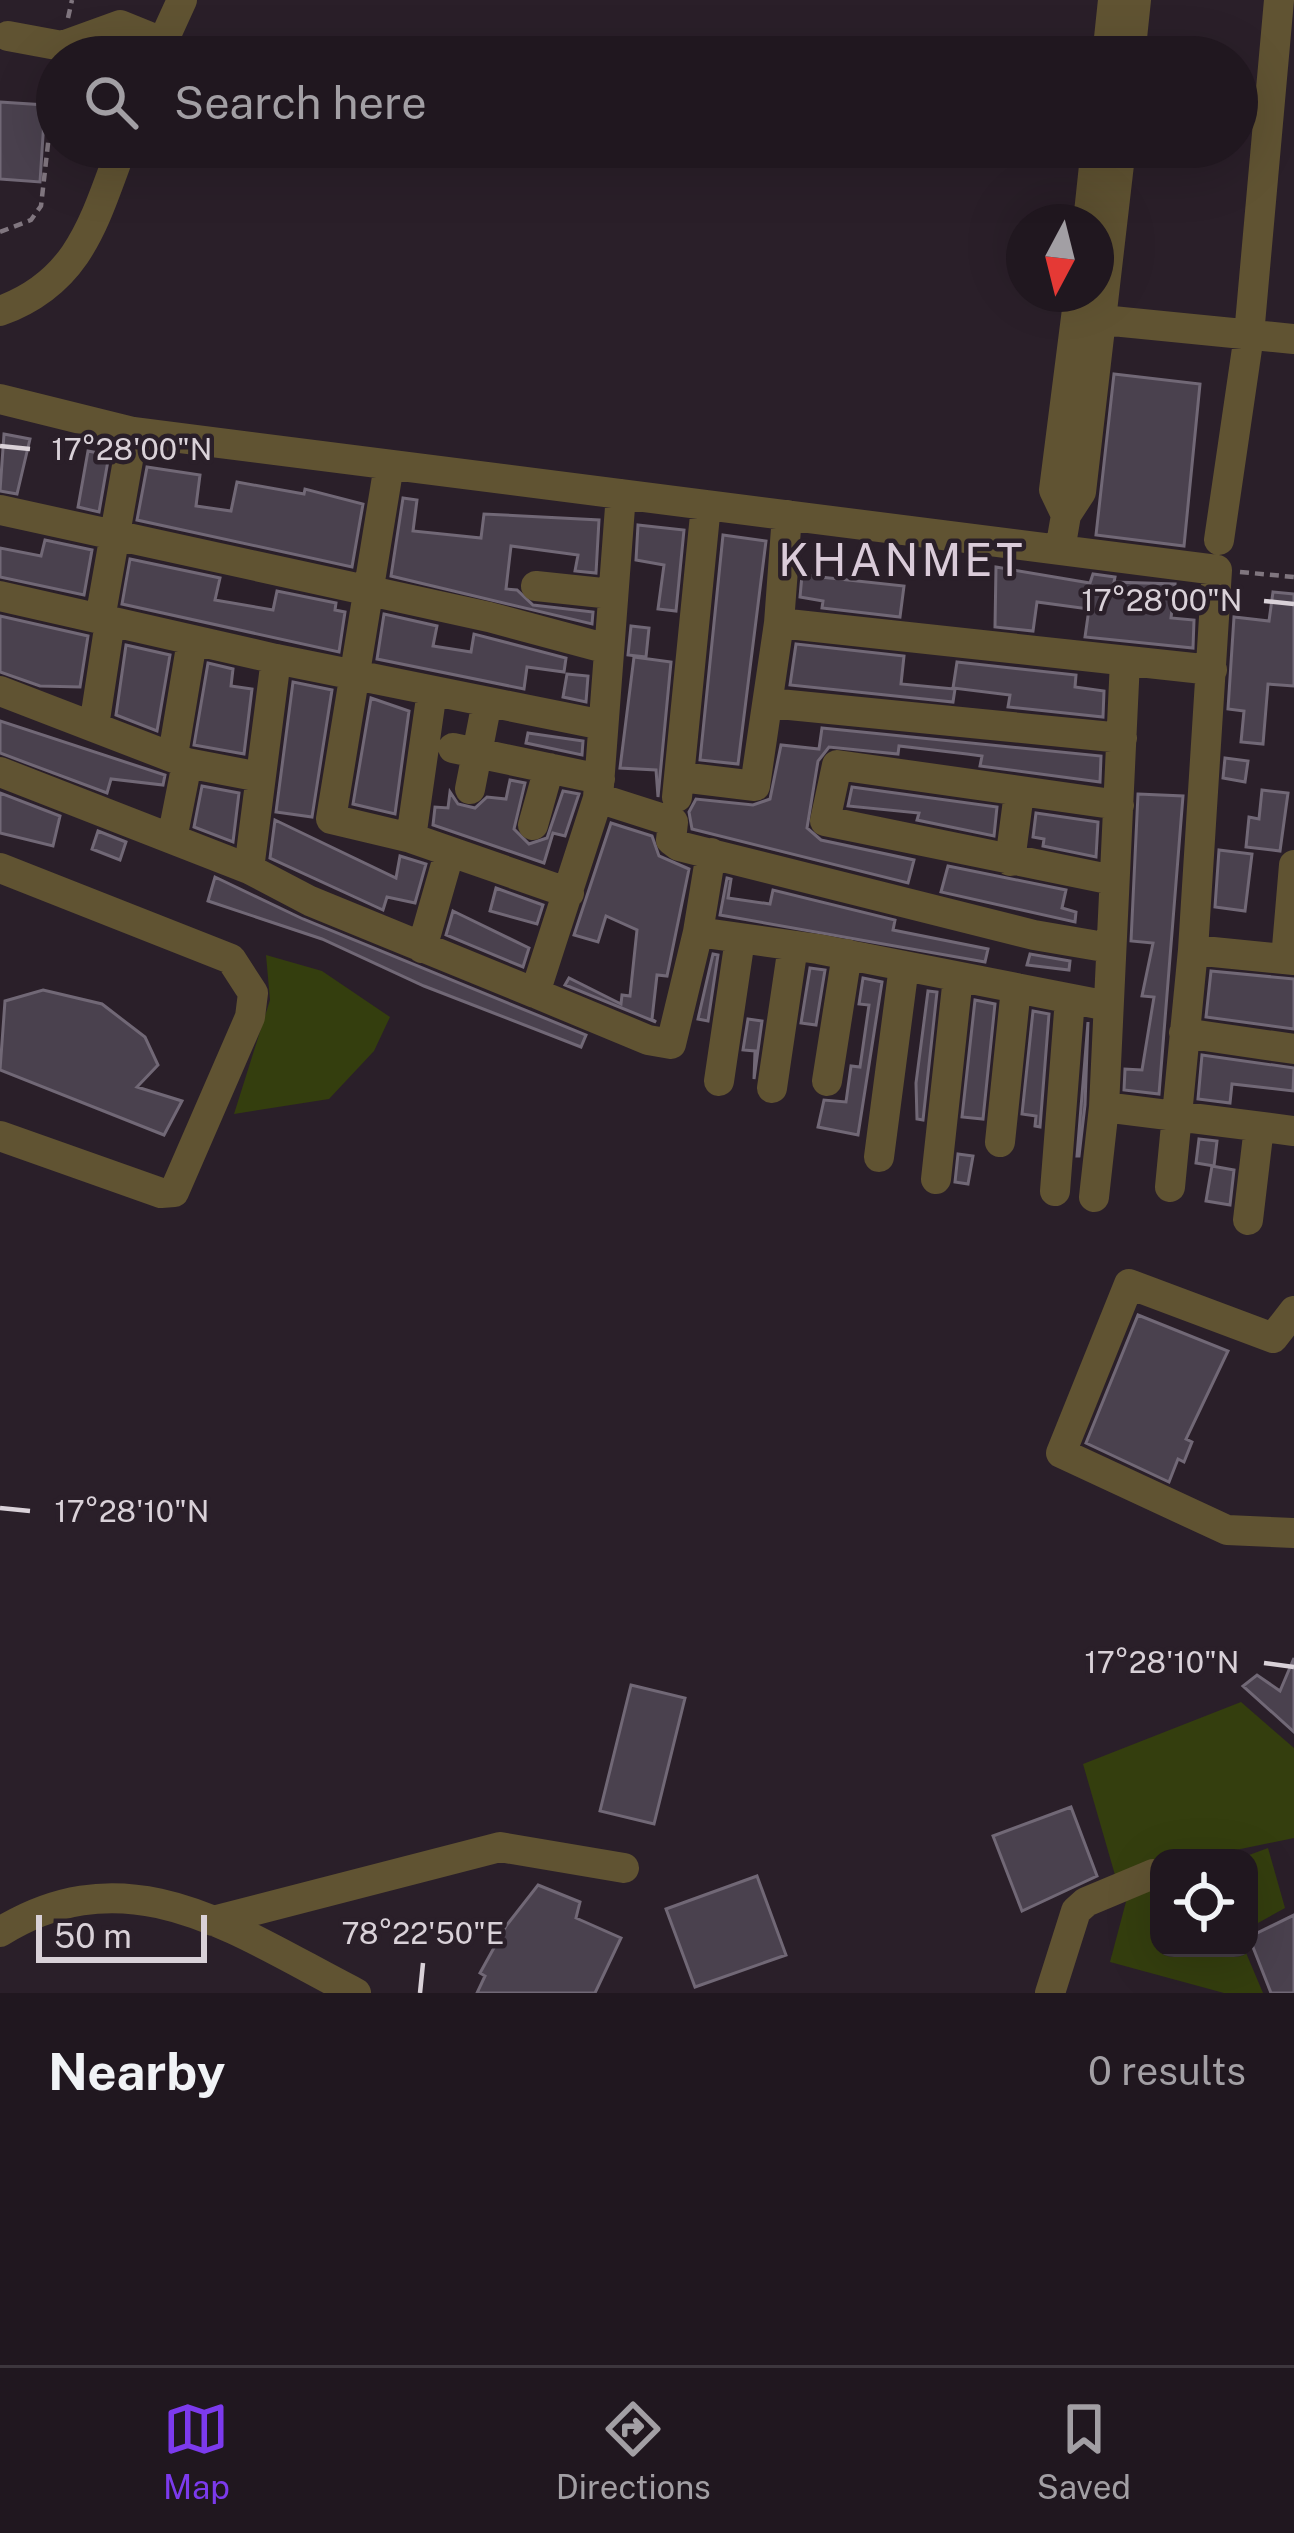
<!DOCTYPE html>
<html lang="en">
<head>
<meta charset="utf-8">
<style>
  :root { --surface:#20171f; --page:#282028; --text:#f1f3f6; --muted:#a29fa4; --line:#3d363d; --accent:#7c3aed }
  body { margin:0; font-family:"Public Sans",sans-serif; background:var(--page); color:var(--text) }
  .controls { position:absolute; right:36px; bottom:36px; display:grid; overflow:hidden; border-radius:24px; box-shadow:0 12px 48px #0002 }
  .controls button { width:108px; height:108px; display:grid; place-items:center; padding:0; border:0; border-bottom:3px solid var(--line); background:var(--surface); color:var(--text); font:60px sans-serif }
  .compass { position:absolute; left:1006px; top:204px; width:108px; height:108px; border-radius:50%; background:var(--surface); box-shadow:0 12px 48px #0002; rotate:187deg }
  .scale { position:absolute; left:36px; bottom:30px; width:171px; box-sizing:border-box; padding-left:12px; border:6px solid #d9d1d8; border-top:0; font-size:33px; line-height:42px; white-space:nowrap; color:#d9d1d8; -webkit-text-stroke:9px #2a1f29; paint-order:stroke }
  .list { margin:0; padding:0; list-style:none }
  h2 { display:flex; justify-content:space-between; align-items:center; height:156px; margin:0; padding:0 48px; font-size:51px }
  h2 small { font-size:39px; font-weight:400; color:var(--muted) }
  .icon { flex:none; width:66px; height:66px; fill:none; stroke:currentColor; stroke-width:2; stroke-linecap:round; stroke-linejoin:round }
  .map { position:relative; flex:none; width:1294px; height:1993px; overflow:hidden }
  .search { position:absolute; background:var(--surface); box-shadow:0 12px 48px #0002; left:36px; right:36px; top:36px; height:132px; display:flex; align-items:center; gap:30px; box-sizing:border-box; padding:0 42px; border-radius:66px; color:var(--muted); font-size:45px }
  .sheet { height:372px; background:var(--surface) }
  nav { display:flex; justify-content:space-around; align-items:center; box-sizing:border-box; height:168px; border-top:3px solid var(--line); background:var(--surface); font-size:33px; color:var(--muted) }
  nav a { display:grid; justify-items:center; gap:6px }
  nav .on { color:var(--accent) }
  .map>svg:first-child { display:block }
  .green { fill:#343e0e }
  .building { fill:#4a414e; stroke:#716876; stroke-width:3 }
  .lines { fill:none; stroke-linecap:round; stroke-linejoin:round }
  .path { stroke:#80767f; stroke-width:4.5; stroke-dasharray:9 6; stroke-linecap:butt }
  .minor { stroke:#605332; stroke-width:30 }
  .ticks { fill:none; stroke:#d9d1d8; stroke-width:4.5 }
  .labels { text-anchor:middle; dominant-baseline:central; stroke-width:9; stroke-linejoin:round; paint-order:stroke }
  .neighbourhood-label { font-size:45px; letter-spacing:3px; fill:#dacbd9; stroke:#2a1f29 }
  .ticks-label { font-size:30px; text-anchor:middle; fill:#d9d1d8; stroke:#2a1f29; stroke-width:9; stroke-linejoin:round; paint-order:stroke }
</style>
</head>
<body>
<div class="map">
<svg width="1294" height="1993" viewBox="0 0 1294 1993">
  <rect width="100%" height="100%" fill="#2a1f29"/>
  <path class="green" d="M266,955l56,16 68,46 -16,34 -45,48 -95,15 36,-114z
    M1241,1702l53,46v90l-97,20h-38v8l-44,9 -32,-111z
    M1268,1848l17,60 -36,20v-70h-8z
    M1159,1887v61h85l19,45h-39l-114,-31 17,-64z"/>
  <path class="building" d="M0,102l45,3 -5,77 -40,-3z
    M1114,374l86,10 -16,162 -88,-11z
    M4,434l26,5 -13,55 -17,-3z
    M88,451l21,4 -10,57 -21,-5z
    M147,467l53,8 -4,31 35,5 6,-29 67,12 1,-5 58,15 -11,63 -215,-47z
    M403,498l14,2 -4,31 68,7 3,-24 115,6 -3,53 -21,-2 3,-16 -67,-9 -5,43 11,1 16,15 60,7 -1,12 -201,-48z
    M638,525l46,5 -8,81 -18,-2 6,-44 -28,-5z
    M723,535l43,6 -28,223 -38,-4z
    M45,540l47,10 -8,45 -84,-18v-29l41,8z
    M130,559l90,19 -5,22 58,10 4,-19 59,12 -1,7 10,2 -6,40 -217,-48z
    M996,567l94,16 3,-9 22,3 -1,5 61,2 -4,34 23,2 -1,28 -108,-11 4,-28 -52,-7 -4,29 -38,-4z
    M802,575l102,11 -4,31 -78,-9 1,-7 -23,-4z
    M1273,592l21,2v92l-26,-2 -5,60 -22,-2 3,-31 -16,-2 6,-92 35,4z
    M384,614l53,12 -4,20 38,6 3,-18 92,24 -2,14 -37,-5 -3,22 -147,-30z
    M0,616l88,20 -8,51 -40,-1 -40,-14z
    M631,626l18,2 -3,29 -18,-2z
    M796,644l108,12 -3,28 54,5 -2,13 -163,-17z
    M126,645l44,10 -13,76 -41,-16z
    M634,657l37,5 -13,135 -2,-27 -36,-2z
    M957,662l119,13 -1,12 29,4 -1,26 -95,-10 2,-12 -57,-7z
    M208,663l25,6 -2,17 21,3 -8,65 -50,-9z
    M567,674l21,2 -2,26 -23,-5z
    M293,682l39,8 -20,127 -36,-5z
    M371,698l38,13 -14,103 -42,-10z
    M0,721l165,54 -2,10 -52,-6 -4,14 -107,-40z
    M822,728l279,28 -1,26 -120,-16 2,-10 -15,-2 -68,-8 -1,8 -69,-7 -11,14 -11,67 14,12 93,20 -6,23 -216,-54 -3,-17 7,-13 57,6 17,-6 11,-54 38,4z
    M528,733l55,8 -1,14 -56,-12z
    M1225,758l23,3 -3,21 -22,-4z
    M510,780l15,3 -11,46 15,15 18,-6 16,-47 16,3 -14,42 -12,-3 -9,30 -111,-38 2,-18 13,1 2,-16 8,12 17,4 12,-11 19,2z
    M202,786l37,7 -6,49 -39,-15z
    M852,787l145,20 -3,29 -77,-16 2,-7 -71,-7z
    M1262,790l26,3 -8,58 -34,-4 3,-30 10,2z
    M0,793l60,23 -7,30 -53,-13z
    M1138,794l45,2 -24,298 -35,-4 1,-21 17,1 12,-73 -12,-1 11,-53 -22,-2z
    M1036,813l62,9 -2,35 -53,-11 1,-7 -11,-2z
    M275,820l121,58 4,-22 26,8 -11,39 -28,-6 -4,13 -113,-52z
    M611,823l41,13 7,20 30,13 -22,107 -10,-1 -5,44 4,3 -91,-37 4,-7 52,26 1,-9 8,1 7,-66 -31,-14 -8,26 -24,-7z
    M98,831l28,11 -6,18 -28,-11z
    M1219,850l33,4 -7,57 -30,-4z
    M948,866l118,24 -4,18 14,4 -1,10 -134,-30z
    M215,877l88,42 283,116 -5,12 -157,-61 -102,-47 -114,-38z
    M727,878l4,1 -3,19 42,6 3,-14 122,30 -2,10 95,19 -3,13 -265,-47z
    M496,888l47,17 -6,19 -47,-13z
    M453,911l76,37 -6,19 -77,-32z
    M713,954l5,1 -10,66 -10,-2z
    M1030,954l40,7 -1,9 -42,-5z
    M810,968l15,2 -9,55 -15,-2z
    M1211,971l83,8v50l-88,-12z
    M863,978l19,4 -24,153 -40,-8 6,-27 22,2 5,-36 9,1 9,-62 -10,-1z
    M43,990l59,14 43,33 13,28 -21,22 45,14 -18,34 -164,-65 5,-69z
    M928,991l9,1 -14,128 -6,-1 -1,-36z
    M975,1000l20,4 -12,115 -21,-2z
    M1033,1011l16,3 -9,113 -5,-1 1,-10 -14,-2z
    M748,1019l14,2 -8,58 1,-28 -12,-1z
    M1088,1022l-3,83 -6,51h-2z
    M1202,1055l92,13 -1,23 -61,-7 -2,19 -32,-4z
    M1199,1139l18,2 -3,25 -18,-3z
    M958,1154l15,2 -5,28 -13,-2z
    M1212,1166l22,4 -4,35 -24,-4z
    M1138,1315l90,36 -42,88 6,3 -8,20 -6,-3 -9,23 -83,-39z
    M1294,1658v74l-51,-46 14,-11 23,16z
    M631,1685l54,13 -31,126 -54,-13z
    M1071,1807l26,69 -75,35 -29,-75z
    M757,1876l29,79 -91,32 -29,-78z
    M538,1885l42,17 -4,16 45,20 -26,55h-118l8,-17 -5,-3 26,-47z
    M1294,1915v78h-23l-22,-56z"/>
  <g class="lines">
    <path class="path" d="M68,18l4,-18
      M0,232l31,-12 10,-14 15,-133
      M1240,572l54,5"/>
    <path class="minor" d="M8,36l54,10 58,-21 42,17
      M156,57l26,-57
      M1107,57l6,-57
      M1130,57l6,-57
      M1088,222l8,-75
      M0,311c80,-29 94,-90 122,-164
      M1082,318l212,21
      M0,399l133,33 1084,138 -24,380 -23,237
      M389,465l-58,354 80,19
      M621,494l-23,304 75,24 -2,18 8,6 355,89 76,13
      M0,510l489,107 119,32
      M1066,515l-12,-25 25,-196
      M1219,540l30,-205 30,-335
      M1060,550l6,-35 15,-23 40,-345
      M536,586l76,8
      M0,596l276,63 327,66
      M100,619l33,-187
      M779,623l433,47
      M0,691l187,72 -15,76
      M432,691l-21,147 158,55
      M769,703l353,35
      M94,726l16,-104
      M453,748l147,31
      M173,755l19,-114
      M187,763l73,14
      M0,772l249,97 27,-210
      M681,777l74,9 24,-163 8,-108
      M470,789l17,-87
      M677,797l29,-292
      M533,825l16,-57
      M711,853l-13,79 120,17 290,57
      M1010,861l9,-68
      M0,868l231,91 22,34 -3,24 -76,175 -13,1 -161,-57
      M249,869l61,32 225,92 63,-195
      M1113,880l-288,-59 12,-56 282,40
      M422,948l27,-94
      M1193,950l101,10
      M1286,959l8,-94
      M535,993l113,47 23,4 27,-112
      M1184,1033l110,16
      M719,1081l21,-142
      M827,1081l20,-127
      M772,1088l21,-142
      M1104,1107l190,24
      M1000,1142l16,-154
      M879,1157l25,-191
      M936,1179l22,-202
      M1055,1191l15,-192
      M1094,1197l10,-90 21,-446
      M1248,1220l11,-93
      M1294,1311l-21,27 -144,-54 -68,169 166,77 67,3
      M213,1921l287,-74 124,21
      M0,1932c131,-81 238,1 356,61
      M1050,1993l26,-82 10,-9 67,-28"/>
  </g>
  <path class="ticks" d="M0,446l30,3M1264,601l30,3M0,1508l30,3M1264,1663l30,4M420,1993l3,-30"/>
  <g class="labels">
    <g class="neighbourhood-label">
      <text x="902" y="559">KHANMET</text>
    </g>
  </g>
  <g class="ticks-label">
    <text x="132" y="460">17°28'00"N</text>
    <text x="1162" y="611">17°28'00"N</text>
    <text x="132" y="1522">17°28'10"N</text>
    <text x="1162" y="1673">17°28'10"N</text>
    <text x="423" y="1944">78°22'50"E</text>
  </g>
</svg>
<div class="controls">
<button><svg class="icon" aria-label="locate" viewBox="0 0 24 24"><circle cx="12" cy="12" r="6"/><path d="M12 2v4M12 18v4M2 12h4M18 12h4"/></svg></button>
</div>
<svg class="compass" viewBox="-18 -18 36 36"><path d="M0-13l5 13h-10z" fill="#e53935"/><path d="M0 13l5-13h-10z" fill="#a29fa4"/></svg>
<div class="scale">50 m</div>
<div class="search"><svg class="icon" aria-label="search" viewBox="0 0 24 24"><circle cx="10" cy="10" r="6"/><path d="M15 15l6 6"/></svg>Search here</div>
</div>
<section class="sheet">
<h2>Nearby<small>0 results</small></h2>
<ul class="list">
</ul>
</section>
<nav>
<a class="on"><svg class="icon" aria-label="map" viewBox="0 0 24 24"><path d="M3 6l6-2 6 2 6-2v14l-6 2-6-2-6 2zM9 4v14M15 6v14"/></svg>Map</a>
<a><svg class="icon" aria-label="directions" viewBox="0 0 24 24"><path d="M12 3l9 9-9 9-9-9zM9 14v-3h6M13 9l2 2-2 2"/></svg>Directions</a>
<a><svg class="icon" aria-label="saved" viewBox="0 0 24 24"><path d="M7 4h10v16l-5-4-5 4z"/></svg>Saved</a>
</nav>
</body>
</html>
